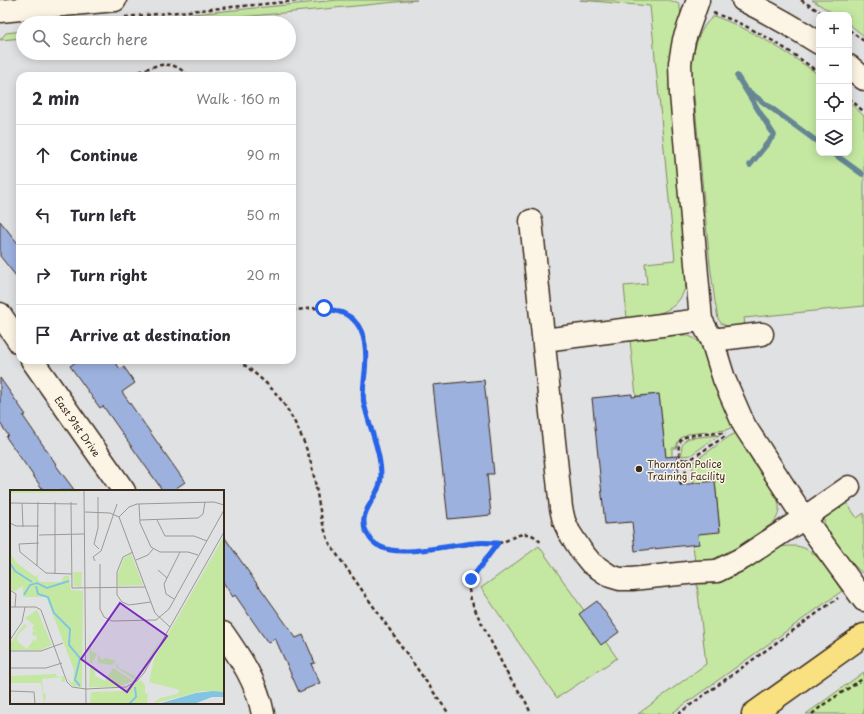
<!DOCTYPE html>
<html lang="en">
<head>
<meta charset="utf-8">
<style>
  :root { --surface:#fff; --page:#f7f7f7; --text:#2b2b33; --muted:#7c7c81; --line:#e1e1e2 }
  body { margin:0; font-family:"Playpen Sans",sans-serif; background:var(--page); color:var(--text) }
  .controls { position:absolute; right:12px; top:12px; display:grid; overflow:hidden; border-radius:8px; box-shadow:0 2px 10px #0003 }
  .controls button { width:36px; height:36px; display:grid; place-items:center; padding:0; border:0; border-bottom:1px solid var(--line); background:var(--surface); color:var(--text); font:20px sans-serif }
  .stop { position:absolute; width:12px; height:12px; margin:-9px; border:3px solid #2563eb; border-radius:50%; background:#fff }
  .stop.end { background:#2563eb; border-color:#fff; box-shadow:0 1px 4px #0008 }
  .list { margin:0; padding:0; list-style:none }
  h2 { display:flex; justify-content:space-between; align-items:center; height:52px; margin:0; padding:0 16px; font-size:17px }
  h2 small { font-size:13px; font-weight:400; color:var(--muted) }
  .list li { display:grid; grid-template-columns:26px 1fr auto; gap:12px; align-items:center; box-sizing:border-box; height:60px; padding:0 16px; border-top:1px solid var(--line) }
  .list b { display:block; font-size:15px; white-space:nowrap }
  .list em { font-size:13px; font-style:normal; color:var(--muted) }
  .icon { flex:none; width:22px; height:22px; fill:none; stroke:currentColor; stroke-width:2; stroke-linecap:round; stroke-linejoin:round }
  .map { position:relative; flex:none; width:864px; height:714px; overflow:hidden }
  .search { position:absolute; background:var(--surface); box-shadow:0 2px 10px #0003; left:16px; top:16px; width:280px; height:44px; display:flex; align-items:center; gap:10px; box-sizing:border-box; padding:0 14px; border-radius:22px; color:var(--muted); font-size:15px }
  .panel { position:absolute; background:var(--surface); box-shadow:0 2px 10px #0003; left:16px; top:72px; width:280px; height:292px; border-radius:12px }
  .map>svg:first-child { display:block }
  .green { fill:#c4e8a2; stroke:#808960 }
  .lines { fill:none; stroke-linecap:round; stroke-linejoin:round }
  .stream { stroke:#668694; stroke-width:5.5 }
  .building { fill:#9db1df; stroke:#3b2a1e }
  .minor-casing { stroke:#3b2a1e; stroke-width:25 }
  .major-casing { stroke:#3b2a1e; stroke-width:25 }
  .path { stroke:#3b2a1e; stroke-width:2.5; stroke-dasharray:4 3; stroke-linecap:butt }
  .minor { stroke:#fcf5e5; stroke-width:22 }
  .major { stroke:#f9e181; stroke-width:22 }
  .route { stroke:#2563eb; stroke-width:5 }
  .poi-dot { fill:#3b2a1e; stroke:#fcf5e5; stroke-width:1.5 }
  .labels { text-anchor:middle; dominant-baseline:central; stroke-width:3; stroke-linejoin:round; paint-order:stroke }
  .street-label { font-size:10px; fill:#3b2a1e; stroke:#fcf5e5 }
  .poi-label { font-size:10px; fill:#3b2a1e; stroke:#fcf5e5; text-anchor:start }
  .inset-river { fill:none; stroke:#83c4e3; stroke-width:2 }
  .inset-road { fill:none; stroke:#9e9894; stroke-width:1 }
  .view { fill:#7b2cbf; fill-opacity:0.15; stroke:#7b2cbf; stroke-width:2 }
  .inset-edge { fill:none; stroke:#3b2a1e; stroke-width:2 }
</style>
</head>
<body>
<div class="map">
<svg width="864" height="714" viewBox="0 0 864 714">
  <rect width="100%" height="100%" fill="#e0e1e3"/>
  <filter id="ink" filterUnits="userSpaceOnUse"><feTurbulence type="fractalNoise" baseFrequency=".025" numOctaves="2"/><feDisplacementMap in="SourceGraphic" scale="8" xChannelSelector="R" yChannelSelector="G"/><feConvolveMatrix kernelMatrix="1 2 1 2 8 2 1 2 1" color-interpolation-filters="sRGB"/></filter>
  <g filter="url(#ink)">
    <path class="green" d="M338,0h79l-237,23h-80z
      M580,0h89l10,4c5,15 -3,29 -7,43 -2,6 -3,13 -3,19l19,208c-5,39 -28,41 -61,44l-3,-32 23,-2 -2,-21 30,-3 -25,-254z
      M812,0h52v36l-15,-12v-9h-13z
      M714,16c37,13 73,36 105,59v78h30v-51l15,14v190l-120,12 1,7 -18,1 -5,-2 -4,-5 -3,-17 -5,-38 -19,-200c4,-17 8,-37 23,-48z
      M23,31v7l-23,2 6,-7z
      M681,335c6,0 12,2 17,6 6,7 10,28 14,38 6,16 13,32 21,48l-7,3 -38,4c-8,3 -10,6 -12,14h-4v9l-6,1 -7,-64 -23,2 -6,-56z
      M736,433l17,29 23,34c5,10 4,19 -3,27l-48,32c-10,5 -20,6 -30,7l-2,-17 6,-1 -1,-10 22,-3 -5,-49 -21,1 -2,-20 38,-27z
      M719,435l-28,20 -9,1c-1,-8 -1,-14 7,-18z
      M846,502l11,16 7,-5v61c-16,-12 -26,-30 -38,-46l-2,-6 1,-6z
      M539,546l78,112 -60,40 -76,-110z
      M793,546c5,0 9,1 13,3 17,9 26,27 36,42l-171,123h-33l68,-50 -9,-80c11,0 23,-1 33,-6 18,-8 32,-25 51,-31 4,-1 8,-1 12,-1z
      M864,672v42h-58z"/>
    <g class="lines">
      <path class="stream" d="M737,76l37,59 -24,30
        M748,91l71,52
        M833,153l29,21"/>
    </g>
    <path class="building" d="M0,221l20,25v35l-20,-25z
      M79,360h35l6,9 4,-2 11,16 -13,9 63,90 -13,9h-9l-60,-85 -3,2 -30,-42z
      M0,378l26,37 -3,1 33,48h-1l20,27h-31l-38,-54 2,-2 -8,-12z
      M484,380l10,94h-7l4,41 -43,4 -15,-134z
      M632,394v3l27,-3 7,63 11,-1 3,29 35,-4 5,51 -22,2 1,10 -64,7 -3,-29 -27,2 -13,-126z
      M223,535l36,52v-1l37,52 7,-3 12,28 -4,1 9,19 -21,9 -24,-54 -7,5 -33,-48 -2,2 -10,-15z
      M597,601l22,31 -18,13 -22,-31z"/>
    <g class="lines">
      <defs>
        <path id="minor" d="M698,0l-14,40 -4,23 1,31 20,226 11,20 50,-6
          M743,0c26,13 51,27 76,43
          M0,11l115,-11
          M849,66l15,13
          M531,221l30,287 3,13 5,11 13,20 9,11 19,13 10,3h12l64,-7 21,-1 26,-13 61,-40 45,-31
          M0,314l20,29
          M544,340l157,-20
          M712,340l12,39 20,46 60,93 60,82
          M32,360l92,131
          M223,633c18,26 34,49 40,81"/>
        <path id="major" d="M753,714l111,-79"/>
      </defs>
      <use href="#minor" class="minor-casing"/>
      <use href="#major" class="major-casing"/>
      <path class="path" d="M801,0l24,15
        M713,13c39,13 74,35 106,60
        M125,17l182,-17
        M849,30l15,11
        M134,76l1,-2c16,-8 39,-17 52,2
        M849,98l15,14
        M292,310c10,0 23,-3 33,-2 29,4 43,22 41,50 0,14 -4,29 -3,43 1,6 4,12 5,17 5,17 14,43 13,60 -1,19 -24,32 -16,53 4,8 9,13 17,17 18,8 69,-2 90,-4 6,-1 12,-1 18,-1 3,0 6,0 9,0 9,-2 17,-9 26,-9 7,-1 13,5 17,10
        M238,360c12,9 24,19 35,30 18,20 35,56 40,82 6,27 6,48 18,74l118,168
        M685,460l-4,-1c-3,-6 -4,-17 2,-21 7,-4 34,-5 43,-5
        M680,485l6,-6 -1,-19 6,-1 36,-24
        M498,543l-27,36 -3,5 1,6 2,10 6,14 32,63 16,23 6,14
        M678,714l160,-116
        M812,714l11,-9 41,-27"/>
      <use href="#minor" class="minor"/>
      <use href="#major" class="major"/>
    </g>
  </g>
  <g class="lines" filter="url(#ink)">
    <path class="route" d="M324,308c7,2 14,3 21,6 22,10 22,38 20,58 -1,10 -3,21 -1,31 5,24 17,48 17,73 0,21 -26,36 -14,57 3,7 7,11 14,14 19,10 71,-2 93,-4 8,-1 16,0 24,0l-27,36"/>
  </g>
  <circle class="poi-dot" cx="639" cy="469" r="4"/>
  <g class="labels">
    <g class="street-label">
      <text transform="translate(78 426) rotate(55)">East 91st Drive</text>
    </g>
    <g class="poi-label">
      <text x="647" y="463">Thornton Police<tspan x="647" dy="12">Training Facility</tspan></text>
    </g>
  </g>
  <g transform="translate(10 490)">
    <rect width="214" height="214" fill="#e0e1e3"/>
    <path d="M0,0h71l-1,2 -70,1zM214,46v156l-22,-1 -50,13 8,-6 17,-4 3,-4 -31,-8 5,-23zM0,58l1,7 7,9 18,13 5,-5 -4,6 3,4h21l3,-6h5l2,14 12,1 -1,96 -9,-1 -3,-3 -2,-3 1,-2 1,4h3l1,-12 -28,-73h-23v-11l-8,5 -5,-2zM121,64l12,31 -25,1v-12l6,-16zM63,82h9l-1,15 -7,-1zM27,120l15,35 -12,5h-30v-6l14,-20 3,2 -10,10v5l10,8 7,-10 3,2 -1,-5 -4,-1 1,-4 4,1 -5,-3 2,-4 -9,-7zM79,140l2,21 6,3 -5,9h-2zM154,144l-20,37 -7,7 -3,1 -18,-12 1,-5 2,6 18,9zM88,165l4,5 4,-2 10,3 -4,4 -14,-2zM80,175l5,1v10l10,5 8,-13 20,13 -16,6h-28zM46,184l1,3 7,-1 1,6h-4l1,-5 -20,2 1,13 3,4 -2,8 -3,-21h-31v-7zM131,190l4,5v8l3,1 -1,10h-57l1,-12 31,-1z" fill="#c4e8a2"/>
    <path d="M203,201l11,1v5h-12l-18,7h-36l38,-11z" fill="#83c4e3"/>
    <path class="inset-river" d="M0,73l5,8 17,11M26,96l2,8 10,3 6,16 16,16 -1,16 11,13 -5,22 5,6M14,105l6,-10 7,-2 10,5 22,-7M119,214l7,-7 -1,-10"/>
    <path class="inset-road" d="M74,0l2,214M88,7v31l-4,16 5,5M45,12v72M61,12l1,86 73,-1M0,13l67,1M12,13l1,24M129,14l1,19 11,24 9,5h28l10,3M75,22l25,1 9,4 36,96 15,14M109,27l10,-10 8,-3 77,-2 10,3M130,30l58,-2 5,-4 2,-12M147,30l8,16h29l13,5M0,33l6,3h23M29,45l45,-1M29,53l-20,1 1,8 26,21 26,1M123,62l-10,5 -6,15v23l5,7 7,3 22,-3M126,70l12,-5 5,-6M85,71l-2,-4 8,-6 16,-47M90,74v45l4,8 8,4 44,-1 13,-11 55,-99M27,76l1,-64M148,80l9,8M0,100l6,4 -1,13M164,109l-8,-5 -2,-10 16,-32M0,117h26l5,3 26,72 5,5 14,2 40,-2 11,-6 7,-8 80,-141M0,150l12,-18 3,-15M0,161h31l22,-8M0,178h36l16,-5M0,201l24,1 1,12"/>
    <path class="view" d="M110,113l47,33 -40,56 -46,-33z"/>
    <rect width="214" height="214" class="inset-edge"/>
  </g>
</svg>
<div class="controls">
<button>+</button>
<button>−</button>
<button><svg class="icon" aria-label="locate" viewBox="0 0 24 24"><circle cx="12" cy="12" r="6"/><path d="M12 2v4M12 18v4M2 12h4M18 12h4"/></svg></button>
<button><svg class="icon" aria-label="layers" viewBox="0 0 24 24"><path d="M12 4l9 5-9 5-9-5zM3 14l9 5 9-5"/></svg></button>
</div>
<div class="stop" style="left:324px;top:308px"></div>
<div class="stop end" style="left:471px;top:579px"></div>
<div class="search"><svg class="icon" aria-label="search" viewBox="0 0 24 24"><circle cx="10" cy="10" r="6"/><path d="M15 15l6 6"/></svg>Search here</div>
<section class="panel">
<h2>2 min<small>Walk · 160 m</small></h2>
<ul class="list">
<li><svg class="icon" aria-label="ahead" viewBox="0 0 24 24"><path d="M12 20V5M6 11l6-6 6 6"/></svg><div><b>Continue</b></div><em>90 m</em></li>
<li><svg class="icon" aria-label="left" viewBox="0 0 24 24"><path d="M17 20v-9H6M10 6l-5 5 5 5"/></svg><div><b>Turn left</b></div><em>50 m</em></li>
<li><svg class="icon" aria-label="right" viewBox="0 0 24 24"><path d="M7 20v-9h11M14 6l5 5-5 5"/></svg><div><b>Turn right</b></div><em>20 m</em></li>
<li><svg class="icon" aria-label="arrive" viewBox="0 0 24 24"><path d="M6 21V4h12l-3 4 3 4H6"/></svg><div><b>Arrive at destination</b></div></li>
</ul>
</section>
</div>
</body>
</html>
